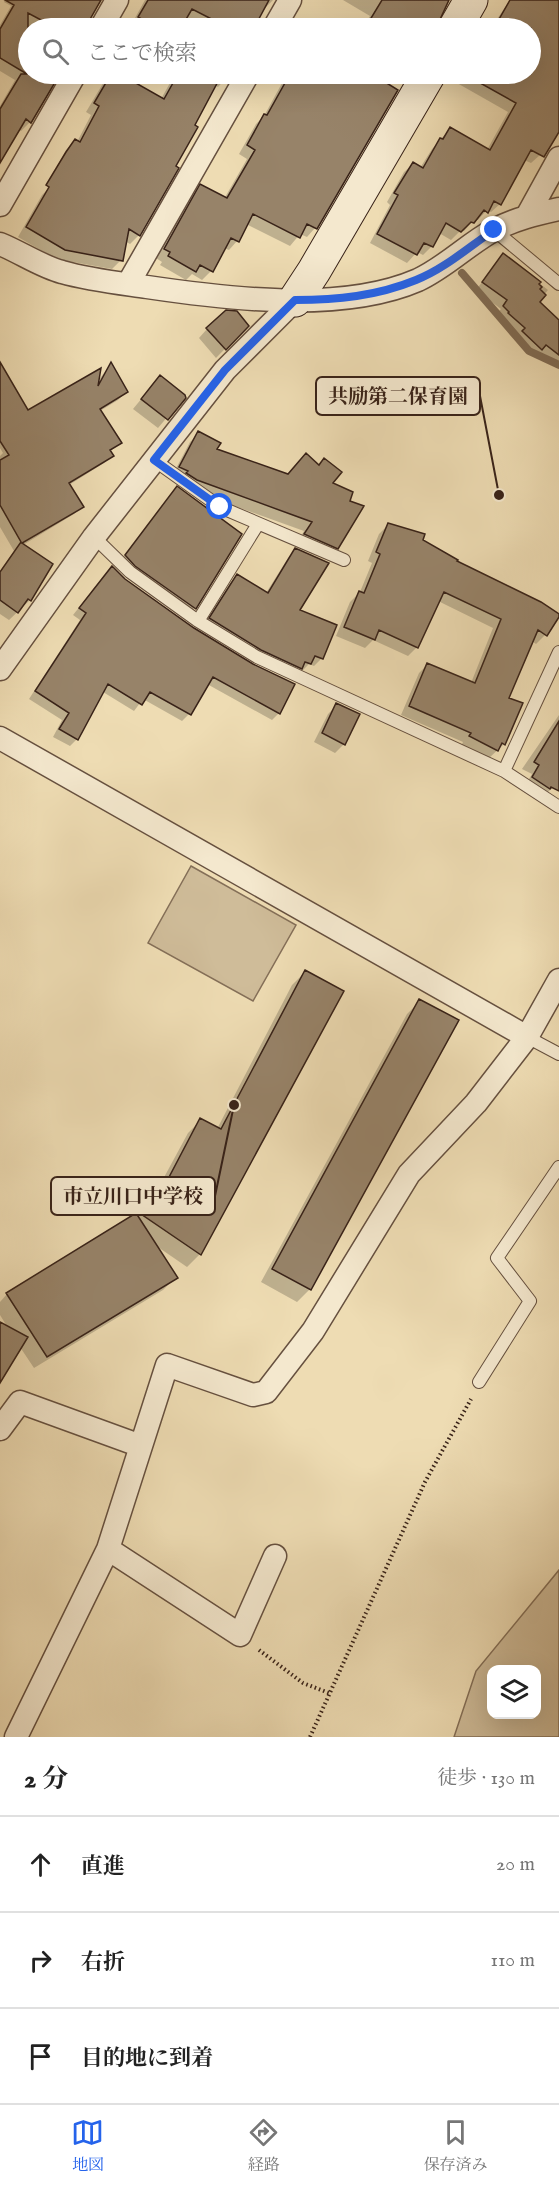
<!DOCTYPE html>
<html lang="ja">
<head>
<meta charset="utf-8">
<style>
  :root { --surface:#fff; --page:#f6f6f6; --text:#222; --muted:#767676; --line:#e0e0e0; --accent:#2563eb }
  body { margin:0; font-family:"IM FELL English","Noto Serif JP",serif; background:var(--page); color:var(--text) }
  .controls { position:absolute; right:18px; bottom:18px; display:grid; overflow:hidden; border-radius:12px; box-shadow:0 6px 24px #0002 }
  .controls button { width:54px; height:54px; display:grid; place-items:center; padding:0; border:0; border-bottom:2px solid var(--line); background:var(--surface); color:var(--text); font:30px sans-serif }
  .stop { position:absolute; width:18px; height:18px; margin:-14px; border:4px solid #2563eb; border-radius:50%; background:#fff }
  .stop.end { background:#2563eb; border-color:#fff; box-shadow:0 2px 6px #0008 }
  .list { margin:0; padding:0; list-style:none }
  h2 { display:flex; justify-content:space-between; align-items:center; height:78px; margin:0; padding:0 24px; font-size:26px }
  h2 small { font-size:20px; font-weight:400; color:var(--muted) }
  .list li { display:grid; grid-template-columns:39px 1fr auto; gap:18px; align-items:center; box-sizing:border-box; height:96px; padding:0 24px; border-top:2px solid var(--line) }
  .list b { display:block; font-size:22px; white-space:nowrap }
  .list em { font-size:20px; font-style:normal; color:var(--muted) }
  .icon { flex:none; width:33px; height:33px; fill:none; stroke:currentColor; stroke-width:2; stroke-linecap:round; stroke-linejoin:round }
  .map { position:relative; flex:none; width:559px; height:1737px; overflow:hidden }
  .search { position:absolute; background:var(--surface); box-shadow:0 6px 24px #0002; left:18px; right:18px; top:18px; height:66px; display:flex; align-items:center; gap:15px; box-sizing:border-box; padding:0 21px; border-radius:33px; color:var(--muted); font-size:22px }
  .sheet { height:366px; background:var(--surface) }
  nav { display:flex; justify-content:space-around; align-items:center; box-sizing:border-box; height:84px; border-top:2px solid var(--line); background:var(--surface); font-size:16px; color:var(--muted) }
  nav a { display:grid; justify-items:center; gap:3px }
  nav .on { color:var(--accent) }
  .map>svg:first-child { display:block }
  .green { fill:#cfbc99; stroke:#846f58; stroke-width:1.5; fill-rule:evenodd }
  .shadow { fill:#0003 }
  .lines { fill:none; stroke-linecap:round; stroke-linejoin:round }
  .stream { stroke:#806c55; stroke-width:8 }
  .building { fill:#978369; stroke:#382218; stroke-width:1.5 }
  .lane-casing { stroke:#66503f; stroke-width:14 }
  .street-casing { stroke:#66503f; stroke-width:25 }
  .secondary-casing { stroke:#382218; stroke-width:35 }
  .path { stroke:#382218; stroke-width:4; stroke-dasharray:1.5 3; stroke-linecap:butt }
  .lane { stroke:#f4e8ce; stroke-width:12 }
  .street { stroke:#f4e8ce; stroke-width:22 }
  .secondary { stroke:#f4e8ce; stroke-width:33 }
  .route { stroke:#2563eb; stroke-width:8 }
  .leader { fill:none; stroke:#382218; stroke-width:2 }
  .callout-dot { fill:#382218; stroke:#f4e8ce; stroke-width:2 }
  .callout { fill:#f4e8ce; stroke:#382218; stroke-width:2 }
  .callout-label { font-size:20px; text-anchor:middle; font-weight:bold; fill:#382218 }
</style>
</head>
<body>
<div class="map">
<svg width="559" height="1737" viewBox="0 0 559 1737">
  <rect width="100%" height="100%" fill="#eedcb3"/>
  <filter id="stains"><feTurbulence type="fractalNoise" baseFrequency=".00333" numOctaves="4"/><feColorMatrix values="0 0 0 0 .2 0 0 0 0 .09 0 0 0 0 .02 0 0 0 .5 -.17"/></filter>
  <radialGradient id="worn" r=".72"><stop offset=".6" stop-color="#630" stop-opacity="0"/><stop offset="1" stop-color="#630" stop-opacity=".3"/></radialGradient>
  <path class="green" d="M191,866l105,59 -43,76 -105,-58z
    M559,1570v167h-105l22,-66zM492,1670h44v44h-44z"/>
  <path class="shadow" d="M5,0h95l-16,28h-56v46h30l-28,48 -9,9 -3,-2 -18,3v-26l15,-26 -15,-9v-46l11,-19 -7,-4z
    M145,0h128l-11,11 -10,17h-119l-3,-1z
    M343,0h105l-15,28h-70l7,-12z
    M510,0h49v123l-19,32 -9,8 -7,-3 -24,44 -9,8 -4,-2 -9,10 -3,-1 -11,12 -3,-1 -10,10 -12,-7 -7,13 -9,9 -6,-3 -10,11 -37,-20 20,-38 -3,-3 17,-30 9,-8 7,4 12,-19 18,-20 37,21 21,-38 -51,-29 2,-9h71v-46h-39z
    M112,74h5l44,25 14,-25h55l-12,13 -4,-2 -75,150 -9,9 -5,-3 -4,19 -9,9 -56,-10 -38,-22 24,-42 9,-9 45,4 -39,-24 9,-16 9,-9 2,1 14,-27 -5,-3 19,-32z
    M287,74h102l-6,8 13,8 -81,138 -8,9 -7,-3 -10,12 -44,-22 -9,17 -8,9 -5,-2 -13,23 -9,9 -10,-6 -6,6 -26,-15 2,-3 -6,-4 36,-63 9,-9 23,13 23,-40 -8,-5 17,-30 8,-8z
    M503,255l45,35 -10,12 21,20v46l-21,-16 -5,4 -18,-17 3,-3 -22,-22 5,-5 -25,-19z
    M247,326l-31,32 -17,-20 8,-9z
    M110,365l16,27 -8,8 -18,11 20,31 -10,10 2,3 -8,8 -35,22 13,21 -8,8 -51,31 7,55 -21,20 -9,-6v-43l14,-20 -14,-24v-71l3,-3 -3,-5v-74l28,38 70,-31z
    M152,386l32,11 -26,31 -25,-19z
    M199,433l16,17 72,26 50,72 -9,9 -31,-14 7,-12 -117,-42 -15,-13 18,-34z
    M177,488l63,47 -46,73 -8,9 -69,-52z
    M388,525l33,15 34,22 103,53 -13,20 -9,9 -4,-3 -25,57 -3,46 -16,15 -27,-13 2,-4 -62,-27 18,-42 9,-9 43,19 22,-55 -55,-27 -21,46 -9,9 -35,-16 -8,8 -29,-12 14,-34 10,-10 12,-29 -4,-2 11,-27z
    M296,550l2,61 37,15 -14,33 -7,7 -5,-2 -7,7 -3,-1 -6,5 -90,-49 27,-43 7,-7 29,17 22,-35z
    M105,575l174,138 -7,7 -65,-36 -18,30 -7,7 -39,-22 -9,12 -31,-19 -26,47 -7,7 -17,-9 9,-17 -33,-21 51,-79 -7,-5z
    M337,705l7,39 -9,9 -21,-11 14,-28z
    M559,715v75l-6,-3 -9,9 -20,-9 8,-13 -10,-5z
    M305,972l-105,282 -13,13 -32,-22 21,32 -13,13 -129,78 -14,-21 -20,31v-54l8,4 -8,-13v-13l7,-8 141,-87 40,-74 13,-13 16,9 75,-144z
    M420,1001l-110,288 -13,13 -36,-20 146,-268z"/>
  <g class="lines">
    <path class="stream" d="M462,273l67,78 30,14"/>
  </g>
  <path class="building" d="M5,0h96l-16,28h-29l-28,-15v61h32l-29,49 -5,-4 -26,44v-54l21,-35h6l-27,-16v-29l14,-24z
    M148,0h121l-15,28h-25l-37,-19 -11,19h-24l-19,-11z
    M382,0h67l-13,28h-71z
    M510,0h49v132l-15,25 -13,-7 -30,55 -7,-4 -6,12 -4,-3 -10,13 -3,-1 -10,10 -15,-9 -13,24 -9,-4 -7,12 -40,-21 21,-39 -4,-2 19,-31 10,6 17,-30 3,1 7,-12 40,23 26,-47 -52,-29h67v-46h-37z
    M111,74h9l44,25 14,-25h44l-27,51 3,2 -22,39 3,2 -39,68 -11,-7 -6,32 -58,-11 -39,-23 23,-40 -3,-2 20,-33 9,-13 5,3 19,-36 -5,-3z
    M290,74h100l-5,8 13,8 -81,139 -10,-5 -7,14 -47,-24 -14,28 -8,-4 -18,34 -13,-7 -4,7 -28,-16 2,-4 -6,-3 36,-65 27,14 28,-48 -8,-5 17,-31 3,1z
    M503,253l38,29 -2,2 3,3 -2,2 6,6 -6,7 19,18v35l-13,-10 -4,5 -20,-19 3,-3 -17,-15 1,-1 -6,-6 4,-6 -25,-18z
    M226,310l11,1 12,15 -23,24 -20,-22z
    M0,362l28,48 73,-42 -3,18 13,-24 17,30 -28,17 22,34 -12,7 4,6 -45,27 15,24 -62,36 31,21 -22,37 -3,-2 -10,14 -18,-13v-28l21,-30 -21,-37v-45l9,-5 -9,-14z
    M160,375l25,20 1,3 -18,22 -27,-21z
    M198,431l23,12 -4,6 71,25 18,-21 13,12 5,-7 18,14 -9,11 20,9 -3,9 14,5 -26,43 -34,-15 8,-12 -115,-42 -11,-7 2,-2 -9,-4z
    M177,486l65,48 -46,75 -61,-43 -10,-11z
    M388,523l37,11 -2,6 35,20 -1,1 84,41 18,12v3l-12,19 -9,-6 -29,68 14,5 -18,42 -3,-2 -4,8 -29,-15 2,-3 -62,-27 18,-43 48,20 26,-64 -57,-27 -26,56 -39,-18 -4,10 -31,-13 15,-36 5,2 16,-39 -4,-2z
    M295,548l34,15 -29,47 37,15 -14,34 -8,-3 -4,8 -6,-2 -3,7 -41,-19 -52,-32 28,-44 31,19z
    M112,566l13,13 69,49 59,36 42,20 -15,30 -67,-37 -22,38 -41,-23 -8,13 -34,-21 -30,56 -19,-11 10,-16 -34,-22 51,-78 -7,-5z
    M336,703l24,11 -15,31 -23,-12z
    M559,721v70l-8,-4 -1,2 -18,-12 7,-12 -5,-3z
    M305,970l39,21 -143,264 -63,-43 19,-12 43,-82 21,11z
    M419,999l40,21 -148,270 -39,-21z
    M136,1213l42,65 -131,79 -41,-64z
    M0,1322l28,15 -28,46z"/>
  <g class="lines">
    <defs>
      <path id="lane" d="M494,230l65,54
        M154,460l66,47 124,53
        M94,537l36,35 68,49 59,36 247,114
        M198,621l60,-97
        M559,652l-55,119 55,36
        M527,1037l32,17
        M479,1382l51,-81 -33,-43 62,-91"/>
      <path id="street" d="M101,28l16,-28
        M274,28l16,-28
        M0,205l75,-131
        M527,216l32,-58
        M0,244c20,8 42,23 62,28 28,8 57,11 85,15 81,12 195,26 271,-7 28,-13 50,-36 76,-50 21,-11 42,-16 65,-21
        M128,284l120,-210
        M0,669l94,-132 131,-167 70,-70
        M0,738l527,299
        M0,1429l20,-27 121,44
        M108,1549l132,86 35,-79
        M16,1737l92,-188 59,-184 86,30 13,-3 47,-61 96,-157 67,-71 51,-66 32,-57"/>
      <path id="secondary" d="M455,28l16,-28
        M295,300l19,-29 115,-197"/>
    </defs>
    <use href="#lane" class="lane-casing"/>
    <use href="#street" class="street-casing"/>
    <use href="#secondary" class="secondary-casing"/>
    <path class="path" d="M259,1650l44,33 26,10
      M310,1737l115,-255 46,-83"/>
    <use href="#lane" class="lane"/>
    <use href="#street" class="street"/>
    <use href="#secondary" class="secondary"/>
  </g>
  <g class="lines">
    <path class="route" d="M220,507l-66,-47 71,-90 70,-70c42,0 82,-4 121,-20 28,-11 53,-33 78,-50"/>
  </g>
  <path class="leader" d="M499 495L480 396M234 1105L215 1196"/>
  <g class="callout-dot">
    <circle cx="499" cy="495" r="6"/>
    <circle cx="234" cy="1105" r="6"/>
  </g>
  <g class="callout">
    <rect x="316" y="377" width="164" height="38" rx="6"/>
    <rect x="51" y="1177" width="164" height="38" rx="6"/>
  </g>
  <g class="callout-label">
    <text x="398" y="403">共励第二保育園</text>
    <text x="133" y="1203">市立川口中学校</text>
  </g>
  <rect width="100%" height="100%" filter="url(#stains)"/>
  <rect width="100%" height="100%" fill="url(#worn)"/>
</svg>
<div class="controls">
<button><svg class="icon" aria-label="layers" viewBox="0 0 24 24"><path d="M12 4l9 5-9 5-9-5zM3 14l9 5 9-5"/></svg></button>
</div>
<div class="stop" style="left:220px;top:507px"></div>
<div class="stop end" style="left:494px;top:230px"></div>
<div class="search"><svg class="icon" aria-label="search" viewBox="0 0 24 24"><circle cx="10" cy="10" r="6"/><path d="M15 15l6 6"/></svg>ここで検索</div>
</div>
<section class="sheet">
<h2>2 分<small>徒歩 · 130 m</small></h2>
<ul class="list">
<li><svg class="icon" aria-label="ahead" viewBox="0 0 24 24"><path d="M12 20V5M6 11l6-6 6 6"/></svg><div><b>直進</b></div><em>20 m</em></li>
<li><svg class="icon" aria-label="right" viewBox="0 0 24 24"><path d="M7 20v-9h11M14 6l5 5-5 5"/></svg><div><b>右折</b></div><em>110 m</em></li>
<li><svg class="icon" aria-label="arrive" viewBox="0 0 24 24"><path d="M6 21V4h12l-3 4 3 4H6"/></svg><div><b>目的地に到着</b></div></li>
</ul>
</section>
<nav>
<a class="on"><svg class="icon" aria-label="map" viewBox="0 0 24 24"><path d="M3 6l6-2 6 2 6-2v14l-6 2-6-2-6 2zM9 4v14M15 6v14"/></svg>地図</a>
<a><svg class="icon" aria-label="directions" viewBox="0 0 24 24"><path d="M12 3l9 9-9 9-9-9zM9 14v-3h6M13 9l2 2-2 2"/></svg>経路</a>
<a><svg class="icon" aria-label="saved" viewBox="0 0 24 24"><path d="M7 4h10v16l-5-4-5 4z"/></svg>保存済み</a>
</nav>
</body>
</html>
